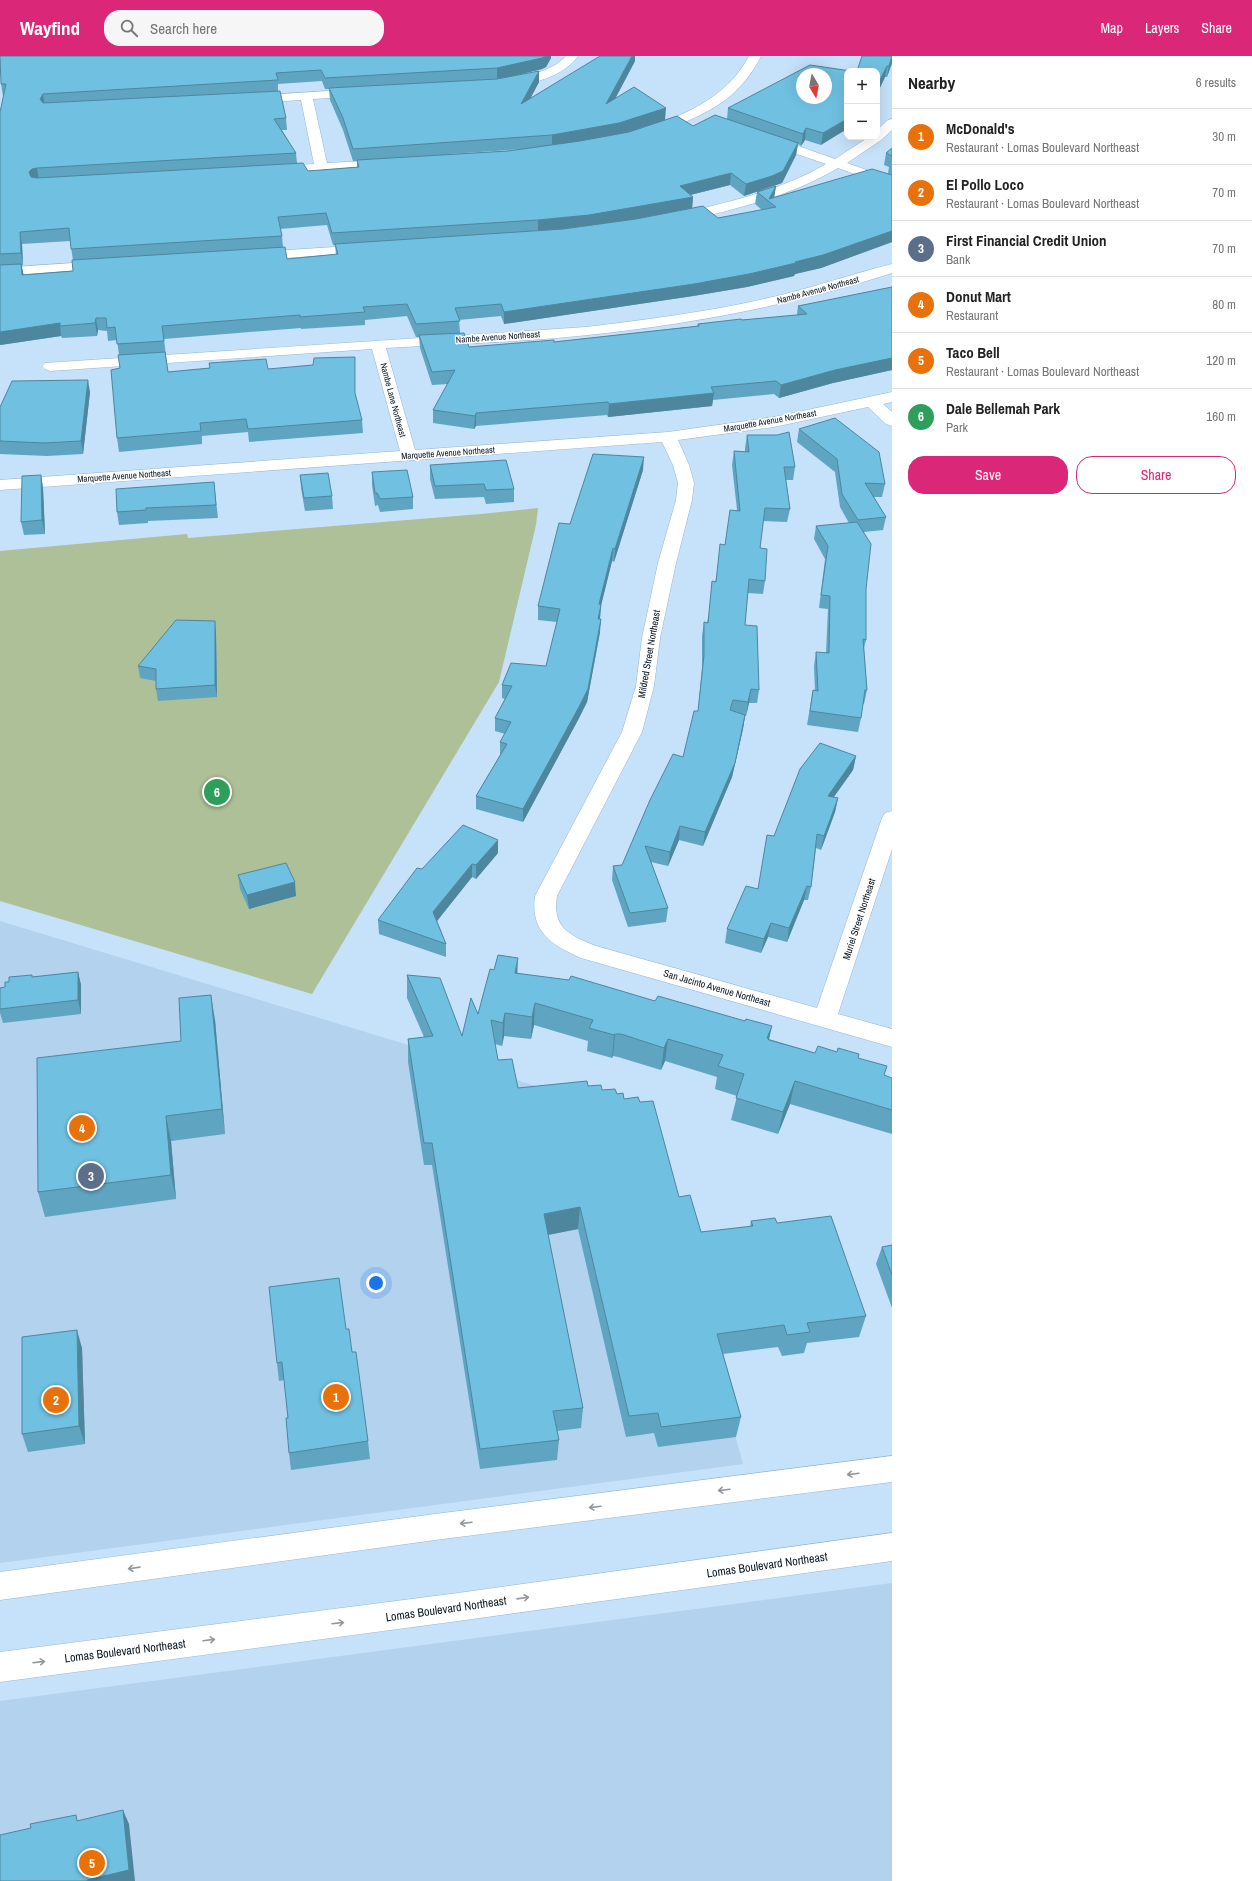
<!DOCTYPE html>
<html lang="en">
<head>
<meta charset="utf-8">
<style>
  :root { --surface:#fff; --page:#f6f6f6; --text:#222; --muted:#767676; --line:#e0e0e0; --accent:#db2777 }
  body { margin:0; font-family:"Archivo Narrow",sans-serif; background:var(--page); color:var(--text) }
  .controls { position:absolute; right:12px; top:12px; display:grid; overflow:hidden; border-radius:8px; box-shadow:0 4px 16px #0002 }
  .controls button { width:36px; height:36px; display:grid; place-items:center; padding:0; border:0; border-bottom:1px solid var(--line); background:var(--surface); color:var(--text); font:20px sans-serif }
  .compass { position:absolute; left:796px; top:12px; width:36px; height:36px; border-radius:50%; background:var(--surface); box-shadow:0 4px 16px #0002; rotate:170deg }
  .you { position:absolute; left:376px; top:1227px; width:14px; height:14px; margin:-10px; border:3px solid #fff; border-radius:50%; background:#1a73e8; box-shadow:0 0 0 6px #1a73e833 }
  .badge { display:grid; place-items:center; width:26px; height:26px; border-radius:50%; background:var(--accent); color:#fff; font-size:13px; font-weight:700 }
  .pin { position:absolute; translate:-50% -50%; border:2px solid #fff; box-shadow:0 1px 4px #0006 }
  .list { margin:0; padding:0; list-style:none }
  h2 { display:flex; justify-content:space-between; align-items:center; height:52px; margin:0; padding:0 16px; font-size:17px }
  h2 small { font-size:13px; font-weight:400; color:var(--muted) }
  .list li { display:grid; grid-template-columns:26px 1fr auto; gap:12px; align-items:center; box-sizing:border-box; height:56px; padding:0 16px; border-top:1px solid var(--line) }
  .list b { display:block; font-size:15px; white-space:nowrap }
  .list p { margin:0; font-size:13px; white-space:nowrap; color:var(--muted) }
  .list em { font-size:13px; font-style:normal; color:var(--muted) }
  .actions { display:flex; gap:8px; padding:12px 16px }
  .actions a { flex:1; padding:9px 0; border:1px solid var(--accent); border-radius:16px; text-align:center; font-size:14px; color:var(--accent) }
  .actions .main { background:var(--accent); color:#fff }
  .icon { flex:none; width:22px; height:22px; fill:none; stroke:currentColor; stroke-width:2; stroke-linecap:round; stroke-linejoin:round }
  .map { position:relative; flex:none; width:892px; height:1825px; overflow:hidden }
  header { display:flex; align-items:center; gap:24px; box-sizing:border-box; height:56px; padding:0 20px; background:var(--accent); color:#fff }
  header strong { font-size:19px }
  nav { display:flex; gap:22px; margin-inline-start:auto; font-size:14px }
  .search { width:280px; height:36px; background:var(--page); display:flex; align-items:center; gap:10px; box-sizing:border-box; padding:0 14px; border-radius:16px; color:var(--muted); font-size:15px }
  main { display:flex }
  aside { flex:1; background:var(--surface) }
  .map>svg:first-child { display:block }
  .built { fill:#b3d2ee }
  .green { fill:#aec097 }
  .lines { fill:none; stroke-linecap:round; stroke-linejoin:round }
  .minor-casing { stroke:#95b6d4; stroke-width:1 }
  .major-casing { stroke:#95b6d4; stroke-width:1 }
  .minor { fill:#fff; fill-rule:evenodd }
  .major { fill:#fff; fill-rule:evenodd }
  .wall { fill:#5fa5c2; fill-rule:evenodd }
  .shaded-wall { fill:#4e869e }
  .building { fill:#6fc0e1; stroke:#4e869e; fill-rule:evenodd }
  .oneway { stroke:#91979c }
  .labels { text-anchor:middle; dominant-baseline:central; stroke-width:3; stroke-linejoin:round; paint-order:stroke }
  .far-street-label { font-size:9px; fill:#0a1722; stroke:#fff }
  .street-label { font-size:10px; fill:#0a1722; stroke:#fff }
  .near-street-label { font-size:12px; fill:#0a1722; stroke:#fff }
</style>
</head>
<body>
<header>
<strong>Wayfind</strong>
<div class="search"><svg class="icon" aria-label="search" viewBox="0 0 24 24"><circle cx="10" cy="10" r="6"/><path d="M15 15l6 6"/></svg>Search here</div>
<nav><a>Map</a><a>Layers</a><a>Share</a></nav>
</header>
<main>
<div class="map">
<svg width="892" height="1825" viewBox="0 0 892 1825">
  <rect width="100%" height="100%" fill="#c6e1fa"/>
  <path class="built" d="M0,865l405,123 245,79 93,341 -743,99z
    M892,1527v298h-892v-180z"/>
  <path class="green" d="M538,452l-2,17 -37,157 -187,312 -312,-93v-350l187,-17 1,4 293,-24z"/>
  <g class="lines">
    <defs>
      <path id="minor" d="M566,0h12c-15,21 -44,27 -68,31l-6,-4 2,-3c21,-5 44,-7 60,-24z
        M749,0h12c-19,38 -47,55 -86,70 -8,3 -18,9 -26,7l-2,-3 2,-3c40,-14 79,-31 100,-71z
        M360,33l4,1 2,3 -2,3 -51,3 14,64 59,-3 5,1 1,3 -1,3 -115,7 -5,-1 -1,-3 1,-3 5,-1 38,-2 -13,-64 -48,3 -4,-1 -2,-3 2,-3z
        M892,63v11l-11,10 -34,23 45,16v8l-54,-19c-49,29 -103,41 -157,54l-5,-1 -2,-3 2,-3c52,-13 104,-24 150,-51l-61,-21 -2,-3 2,-3h8l62,22 34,-22h8v-7l11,-10z
        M366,189l5,1 2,3 -2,3 -114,8 -5,-1 -2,-3 2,-3 5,-1z
        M103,205l5,1 2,3 -2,3 -108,8v-8z
        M892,208v9c-99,32 -200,51 -304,62 -67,7 -134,9 -202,13l29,102 253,-18 106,-15 118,-25v10l-9,2 9,8v14l-6,-2 -18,-17 -94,20 -96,13 11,25 5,18 -2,17 -16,63 -16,75 -6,48 -12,46 -85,164c-5,32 12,39 39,50l221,62 65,-190 3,-5 7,-2v38l-54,165 54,15v18l-311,-89c-29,-13 -51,-26 -46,-62l87,-164 14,-46 6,-48 16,-75 18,-63 2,-17 -5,-18 -11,-23 -662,48v-10l400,-29 -28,-102 -322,22 -5,-2 -3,-3 3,-3 541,-36c65,-8 131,-16 195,-32 37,-9 74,-22 111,-31z"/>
      <path id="major" d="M892,1400v26l-457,58 -435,60v-28l435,-58z
        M892,1477v28l-434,60 -458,61v-30l458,-59z"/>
    </defs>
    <use href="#minor" class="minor-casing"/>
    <use href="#major" class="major-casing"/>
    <use href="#minor" class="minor"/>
    <use href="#major" class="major"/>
  </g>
  <path class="wall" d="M892,0v7l-5,14h-2l-8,17v-23z
    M551,2l-5,9 -4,2 -29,7 26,6 -9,17 105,-38 -20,38 50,21 28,6 34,-7 1,-11 123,-37 -30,74 -16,-5 -4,6 -3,-2 -2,11 -14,28 -38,13 -14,-11 -40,10 3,2 -1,11 26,10 44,-8 -7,-6 2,-12 19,-6 -2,12 114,-24 1,-7 -5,-2 2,-12 6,-5v94l-71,26 -26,6 -1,2 -47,11 -54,9 -189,28 -3,-8 -42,4 1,13 9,14 85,-5 143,-16 1,-2 99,-9 1,-9 94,-19v83l-59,13 -54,15 -5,-4 -61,6 -1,6 -104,11 -1,-2 -131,11 -2,3 -41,-6v-13l15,-26 -16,1 -12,-37 -1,-11h-3l-9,-21 -42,4v5l-64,4v-1l-137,11 4,33 42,-4 -1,-5 59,6 87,1v25l7,25 1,13 -114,9 -1,-10 -46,4v8l-83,8 -2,-14 3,-70 -1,-13 -2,-15 -9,1 -1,-10 -9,-1 -1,6 -35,2 -1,-2 -61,9v-233l4,-17 -1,1 -2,-12zM322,25l3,8h4l1,11 13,30 10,31h4v6l-49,4 -11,-8 -1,-10 -14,-23h5l-1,-12 -8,-27v-7zM523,93l-15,2 -59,3zM327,169l6,20h2l1,10 -49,4 -4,-12 -1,-11 -2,-7zM70,185l3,19v11l-50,4 -1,-10h1l-1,-21z
    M90,336l-7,62 -36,2 -47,-2v-47z
    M799,373l86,55 -3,13h-8l12,20 -3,13 -19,2 2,57v51l-2,8 3,42 -3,14h-1l-2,14 -3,14 -51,-7 6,-35h2l-1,-24 2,-14 10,1 2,-44 -9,-1 6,-49 -11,-20 2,-13 33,-3 -9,-16 -5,-35 -38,-30z
    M747,379l48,32 -2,13h-7l4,29 -3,13 -24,-1 -3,27 5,33 -2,13 -15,-1 -3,32 14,65 -2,13h-8l-3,13h-1l-2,13 -11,48 -29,69 -24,-6 -11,26 -17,-4 17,46 -2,14 -38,5 -16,-47 1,-14 9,-1 61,-108 15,-46 4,-43v-32l2,-14 3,1 8,-41 10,-37 12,-35 -5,-45 2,-14 11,1v-4z
    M430,409l84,24v13l-28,2 -2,-7 -49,2 -5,-20z
    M643,414l-29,92 -2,-1 -11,44 -1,14v13l-13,70 -9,18 -55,102 -47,-13v-13l24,-41v-13l5,-8 -10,-3v-13l10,-19 -3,-1v-13l44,-19 11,-44 -19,-2v-14l32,-82z
    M372,416l41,25v12l-33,3 -2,-7 -3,1 -3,-21z
    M41,419l2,13 2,46 -21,1 -3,-13z
    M300,419l32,21 1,13 -28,2 -4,-23z
    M214,426l4,36 -70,3v2l-29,2 -2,-13z
    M216,578l1,63 -59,4 -2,-12v-8l-16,-3 -2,-12z
    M856,700l-3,14 -19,27 4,1 -3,14 -14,38 -5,-2 -5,39 -3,13h-4l-17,42 -19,-5 -7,16 -36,-10 2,-14 31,-40 16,-53z
    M498,797l-22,26 -4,-2 -35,44 9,23v13l-67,-23 -1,-14 44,-51z
    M238,819l58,21 -47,13 -9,-20z
    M494,914l24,3 251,66 46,14 43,5 26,18 8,2v56l-102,-30 -12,30 -47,-14 6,-24 -22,-7 2,-12 -52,-16 -4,9 -43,-13 -5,-1 -1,2 -25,-7 1,-10 -54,-16 -3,14 -27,-3 -2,10 -7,-2 3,16 20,28 70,-2 29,8 7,5 16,3 39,95 22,35 49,-5 1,-6 26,2 89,93 -7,21 -52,6 -3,10 -22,3 -4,-9 -55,7 18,63 -5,20 -78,10 -4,-14 -28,4 -48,-208 -30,6 35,173 -2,20 -24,3 2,9 -2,20 -77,9 -48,-304h-8l-16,-103v-23l16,-2 -17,-39v-23l55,61 16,-22z
    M78,916l3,13v29l-78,9 -3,-10v-25l5,-1 4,-5 23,-7v2z
    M215,964l10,114 -54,7 5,58 -131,18 -7,-25 143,-151z
    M892,1189v63l-16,-44 6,-17z
    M346,1273l6,23 16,89 2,18 -79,11 -2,-17 -1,-35 -4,-38 -5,1 -2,-18z
    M82,1292l3,96 -57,8 -6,-18z"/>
  <path class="shaded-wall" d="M547,0h4v2l-5,9 -4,2 -45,11v-12z
    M632,0h3v5l-29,55v-12z
    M892,2v5l-5,14 2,-11z
    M887,10l-2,11 -8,17v-8z
    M539,15v11l-18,34v-12z
    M43,38l2,12 -5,-7z
    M666,52l-1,12 -47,15 -66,12v-12z
    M847,63v10l-26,16 2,-12z
    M806,72l-1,12 -4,6 2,-12z
    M798,87l-2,12 -14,28 -38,13 2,-12z
    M37,112l2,12 -8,4 -2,-12 3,-3z
    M731,117l-1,12 -52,13 2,-12z
    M776,130l-2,12 -5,1z
    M693,141l-1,12 -104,18 -50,5v-12z
    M892,175v11l-71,26 -26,6 -1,2 -47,11 -54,9 -189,28v-12l291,-50z
    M20,176l2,12 1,21 -2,-12z
    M21,208l3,12 -2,-1z
    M96,262l2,12 -1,6 -2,-13z
    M60,267l1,13 -61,9v-13z
    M892,302v12l-59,13 -54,15 2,-13 54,-15z
    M88,324l2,12 -7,62 -2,-13z
    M714,337l-2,13 -104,11 1,-13z
    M476,357v13l-2,3 1,-13z
    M644,401l-1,13 -29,92 1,-13z
    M41,419l2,13 2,46 -3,-14z
    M613,492l-1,13 -14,57 1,-14z
    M601,549l-1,13 -3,14 1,-13z
    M601,563l-1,13 -13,70 -9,18 -55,102v-13z
    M215,565l1,13 1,63 -2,-12z
    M751,633l-2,14 -3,13 2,-14z
    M745,659l-2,14 -11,48 -29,69 2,-14z
    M856,700l-3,14 -28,39 3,-13z
    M838,742l-3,14 -14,38 3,-14z
    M680,770l-1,14 -11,26 2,-14z
    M498,784v13l-22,26v-14z
    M472,808v13l-39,49v-14z
    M295,826l1,14 -47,13 -2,-14z
    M807,830l-3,14 -17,42 2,-14z
    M771,867l-3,14 -7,16 3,-14z
    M518,902l-1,23 -2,-8z
    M78,916l3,13v29l-3,-14z
    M211,939l4,25 10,114 -3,-25z
    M535,947l-1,22 -3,14 1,-22z
    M505,957l-1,23 -2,10 1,-23z
    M772,970l-5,23v-11z
    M615,978l-2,22 -1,2 2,-23z
    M668,983l-3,22 -4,9 3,-22z
    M795,1025l-5,23 -12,30 5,-22z
    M166,1060l5,25 5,58 -5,-24z
    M580,1151l-2,22 -36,7 2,-22z
    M77,1274l5,18 3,96 -6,-18z
    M123,1754l6,14 6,57h-48z"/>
  <path class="building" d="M0,0h547l-5,2 -45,10 -172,10 -4,-8 -45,3 2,7 -235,14 -3,5 3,4 237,-12 6,27 -12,1 22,34 -259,15 -5,1 -3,3 2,5 6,1 266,-15 5,8 51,-4 -2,-7 151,-9 72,-10 49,-9 48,-16 16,10 22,-11 83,28 -15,28 -11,5 -26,8 -15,-11 -51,13 13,11 -104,18 -51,5 -206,13 -6,-20 -48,4 4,19 -211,13 -2,-21 -49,4 1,21 -21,1v-142l6,-28h-5z
    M600,0h32l-26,48 28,-17 32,21 -47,15 -67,12 -199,14 -10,-31 -14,-30 168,-9 42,-8 -18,33z
    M862,0h30l-3,10h-2l-10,20v-15h-20z
    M810,9l41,6h-4v48l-24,14 -17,-5 -3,6 -75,-26zM802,18h24v24h-24z
    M892,92v8l-6,-3z
    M872,113l20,6v56l-69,24 -28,7 1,1 -47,11 -55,10 -190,28 -3,-8 -46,4 5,13 -44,3 -9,-20 -44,3 2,5 -65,5v-2l-138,11 2,15 -47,3 -2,-17 -8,1 -1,-10h-10l-1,5 -35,3v-3l-60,9v-67l21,-1 1,11 51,-4 -1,-11 213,-13 2,12 51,-5 -3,-10 228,-15 73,-10 67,-13 15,12 58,-11 -19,-15 19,-6 -7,13z
    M892,231v71l-57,12 -54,15 -5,-4 -65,6 3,6 -105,11 -1,-2 -132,11 -1,3 -42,-6 22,-40 -23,2 -13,-37 45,-2 5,14 85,-7v2l145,-16 -1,-2 43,-5 1,1 65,-6 -9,-8z
    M165,296l3,20 42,-4 -1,-5 57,-4 2,10 45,-4 1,-7 41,-1v36l7,27 -114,9 -2,-10 -46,4 1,8 -84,7 -6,-68 9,-2 -2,-13z
    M88,324l-7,61 -37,2 -44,-2v-34l12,-26z
    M835,362l44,34 6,32 -20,-1 21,34 -28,3 -16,-26 -5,-35 -38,-30z
    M789,376l6,35h-11l6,42 -25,-1 -5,40 7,1 -2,32 -16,-2 -4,46 12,1 2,64 -8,-1 -3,13 -15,-2 -3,10 15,5 -10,48 -30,69 -25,-6 -10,26 -25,-6 23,62 -38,5 -17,-47 9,-1 28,-65 23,-46 10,3 11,-46h4l6,-56v-33l4,1 4,-42 4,1 4,-38 5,1 5,-35 10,1 -6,-60 15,1 -2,-17h30z
    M593,398l51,3 -29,92 -2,-1 -14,56 2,1 -3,14h3l-13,70 -9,18 -56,102 -47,-13 31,-52 -7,-2 11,-20 -16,-4 17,-32 -10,-1 9,-22 35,3 14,-57 -22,-3 21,-83 11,1z
    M506,404l8,29 -28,1 -2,-6 -49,2 -5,-21z
    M407,414l6,27 -33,2 -3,-6h-2l-3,-21z
    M328,417l4,23 -28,2 -4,-23z
    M41,419l1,45 -21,2 1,-46z
    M214,426l2,23 -70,3v2l-29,2 -1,-23z
    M857,466l14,22 -5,45v51l-3,-1 4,51h-2l-4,28 -51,-7 3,-21 5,1 -2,-39 13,1 1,-57 -9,-1 7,-49 -12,-20z
    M176,564l39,1v64l-59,4v-20l-18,-3z
    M820,687l36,13 -28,40 10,2 -14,38 -7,-2 -6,53 -4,-1 -18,42 -18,-5 -7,16 -37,-10 19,-43 12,3 9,-54 7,1 26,-67z
    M463,769l35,15 -22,25 -4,-1 -39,48 13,32 -68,-24 39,-52 5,1z
    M286,807l9,19 -48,13 -9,-20z
    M498,899l20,3 -3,15 54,7 2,-4 84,25 3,-5 87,25 1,-2 26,7 -5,12 2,2 46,13 3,-7 19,6 1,-4 21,6 -1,4 29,8 -3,9 8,3v32l-97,-29 -12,31 -47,-14 8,-24 -26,-8 5,-11 -55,-16 -4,9 -43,-14h-6l-1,1 -25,-7 4,-8 -58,-17 -3,14 -27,-4 -2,10 -12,-3 7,40 14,-1 6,29 69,-7 1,5 13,-1 1,5 13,-1 2,5 6,-1 1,6 14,-2 2,5 13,-1 26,96 11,-2 11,37 52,-6 -2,-5 24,-3 2,5 54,-7 35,100 -59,7 3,9 -23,3 -3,-10 -67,9 24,83 -80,10 -3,-14 -29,3 -49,-209 -36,7 39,194 -30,3 6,29 -79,9 -48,-306h-8l-16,-104 25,-3 -26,-61 33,3 22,58 9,-38 7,16 12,-45 4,1z
    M78,916v28l-78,9v-21l5,-1v-5h4v-5l23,-2v2z
    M211,939l11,114 -56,7 5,59 -133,17 -1,-134 144,-17 -2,-43z
    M892,1189v30l-10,-28z
    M339,1222l7,51h3l3,23h4l12,89 -79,12 -3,-35h2l-6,-56 -5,1 -8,-76z
    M77,1274l2,96 -57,8v-97z
    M123,1754l6,60 -42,10v1h-87v-46l31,-7 -1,-4 46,-9 1,6z"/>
  <defs><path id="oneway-shaft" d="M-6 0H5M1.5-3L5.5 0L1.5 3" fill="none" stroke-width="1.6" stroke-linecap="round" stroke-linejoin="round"/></defs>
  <g class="oneway">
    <use href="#oneway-shaft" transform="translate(853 1418) rotate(173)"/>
    <use href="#oneway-shaft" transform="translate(724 1434) rotate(173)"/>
    <use href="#oneway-shaft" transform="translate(595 1451) rotate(173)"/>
    <use href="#oneway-shaft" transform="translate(466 1467) rotate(173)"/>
    <use href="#oneway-shaft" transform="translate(134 1512) rotate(172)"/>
    <use href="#oneway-shaft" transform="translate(523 1542) rotate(-8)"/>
    <use href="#oneway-shaft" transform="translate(338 1567) rotate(-7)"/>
    <use href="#oneway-shaft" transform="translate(209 1584) rotate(-7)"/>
    <use href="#oneway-shaft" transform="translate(39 1606) rotate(-7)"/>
  </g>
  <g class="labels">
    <g class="far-street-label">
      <text transform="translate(818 234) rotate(-15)">Nambe Avenue Northeast</text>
      <text transform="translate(498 281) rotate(-4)">Nambe Avenue Northeast</text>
      <text transform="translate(393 344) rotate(75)">Nambe Lane Northeast</text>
      <text transform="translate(770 365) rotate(-10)">Marquette Avenue Northeast</text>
      <text transform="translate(448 397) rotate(-4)">Marquette Avenue Northeast</text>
      <text transform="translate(124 420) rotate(-4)">Marquette Avenue Northeast</text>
    </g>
    <g class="street-label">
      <text transform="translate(649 598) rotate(-80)">Mildred Street Northeast</text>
      <text transform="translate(859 863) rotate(-72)">Muriel Street Northeast</text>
      <text transform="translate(717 932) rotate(16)">San Jacinto Avenue Northeast</text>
    </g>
    <g class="near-street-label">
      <text transform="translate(767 1509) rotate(-8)">Lomas Boulevard Northeast</text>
      <text transform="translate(446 1553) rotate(-8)">Lomas Boulevard Northeast</text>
      <text transform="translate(125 1595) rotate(-7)">Lomas Boulevard Northeast</text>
    </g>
  </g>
</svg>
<div class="controls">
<button>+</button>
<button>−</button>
</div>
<svg class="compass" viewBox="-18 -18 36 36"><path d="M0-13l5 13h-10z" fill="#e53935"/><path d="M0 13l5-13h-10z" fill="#767676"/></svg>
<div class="you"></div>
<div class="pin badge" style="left:336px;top:1341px;background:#e8710a">1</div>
<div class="pin badge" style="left:56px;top:1344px;background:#e8710a">2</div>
<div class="pin badge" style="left:91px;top:1120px;background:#5c6f8a">3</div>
<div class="pin badge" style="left:82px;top:1072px;background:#e8710a">4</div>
<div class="pin badge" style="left:92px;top:1807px;background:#e8710a">5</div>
<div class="pin badge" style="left:217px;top:736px;background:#2e9e5b">6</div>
</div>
<aside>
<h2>Nearby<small>6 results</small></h2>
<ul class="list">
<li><span class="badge" style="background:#e8710a">1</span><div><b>McDonald's</b><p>Restaurant · Lomas Boulevard Northeast</p></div><em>30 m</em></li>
<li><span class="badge" style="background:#e8710a">2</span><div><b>El Pollo Loco</b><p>Restaurant · Lomas Boulevard Northeast</p></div><em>70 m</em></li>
<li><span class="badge" style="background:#5c6f8a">3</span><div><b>First Financial Credit Union</b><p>Bank</p></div><em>70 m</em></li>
<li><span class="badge" style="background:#e8710a">4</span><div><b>Donut Mart</b><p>Restaurant</p></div><em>80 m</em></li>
<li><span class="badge" style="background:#e8710a">5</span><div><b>Taco Bell</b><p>Restaurant · Lomas Boulevard Northeast</p></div><em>120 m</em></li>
<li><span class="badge" style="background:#2e9e5b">6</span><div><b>Dale Bellemah Park</b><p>Park</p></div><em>160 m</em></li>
</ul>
<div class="actions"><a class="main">Save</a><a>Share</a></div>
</aside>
</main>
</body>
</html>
